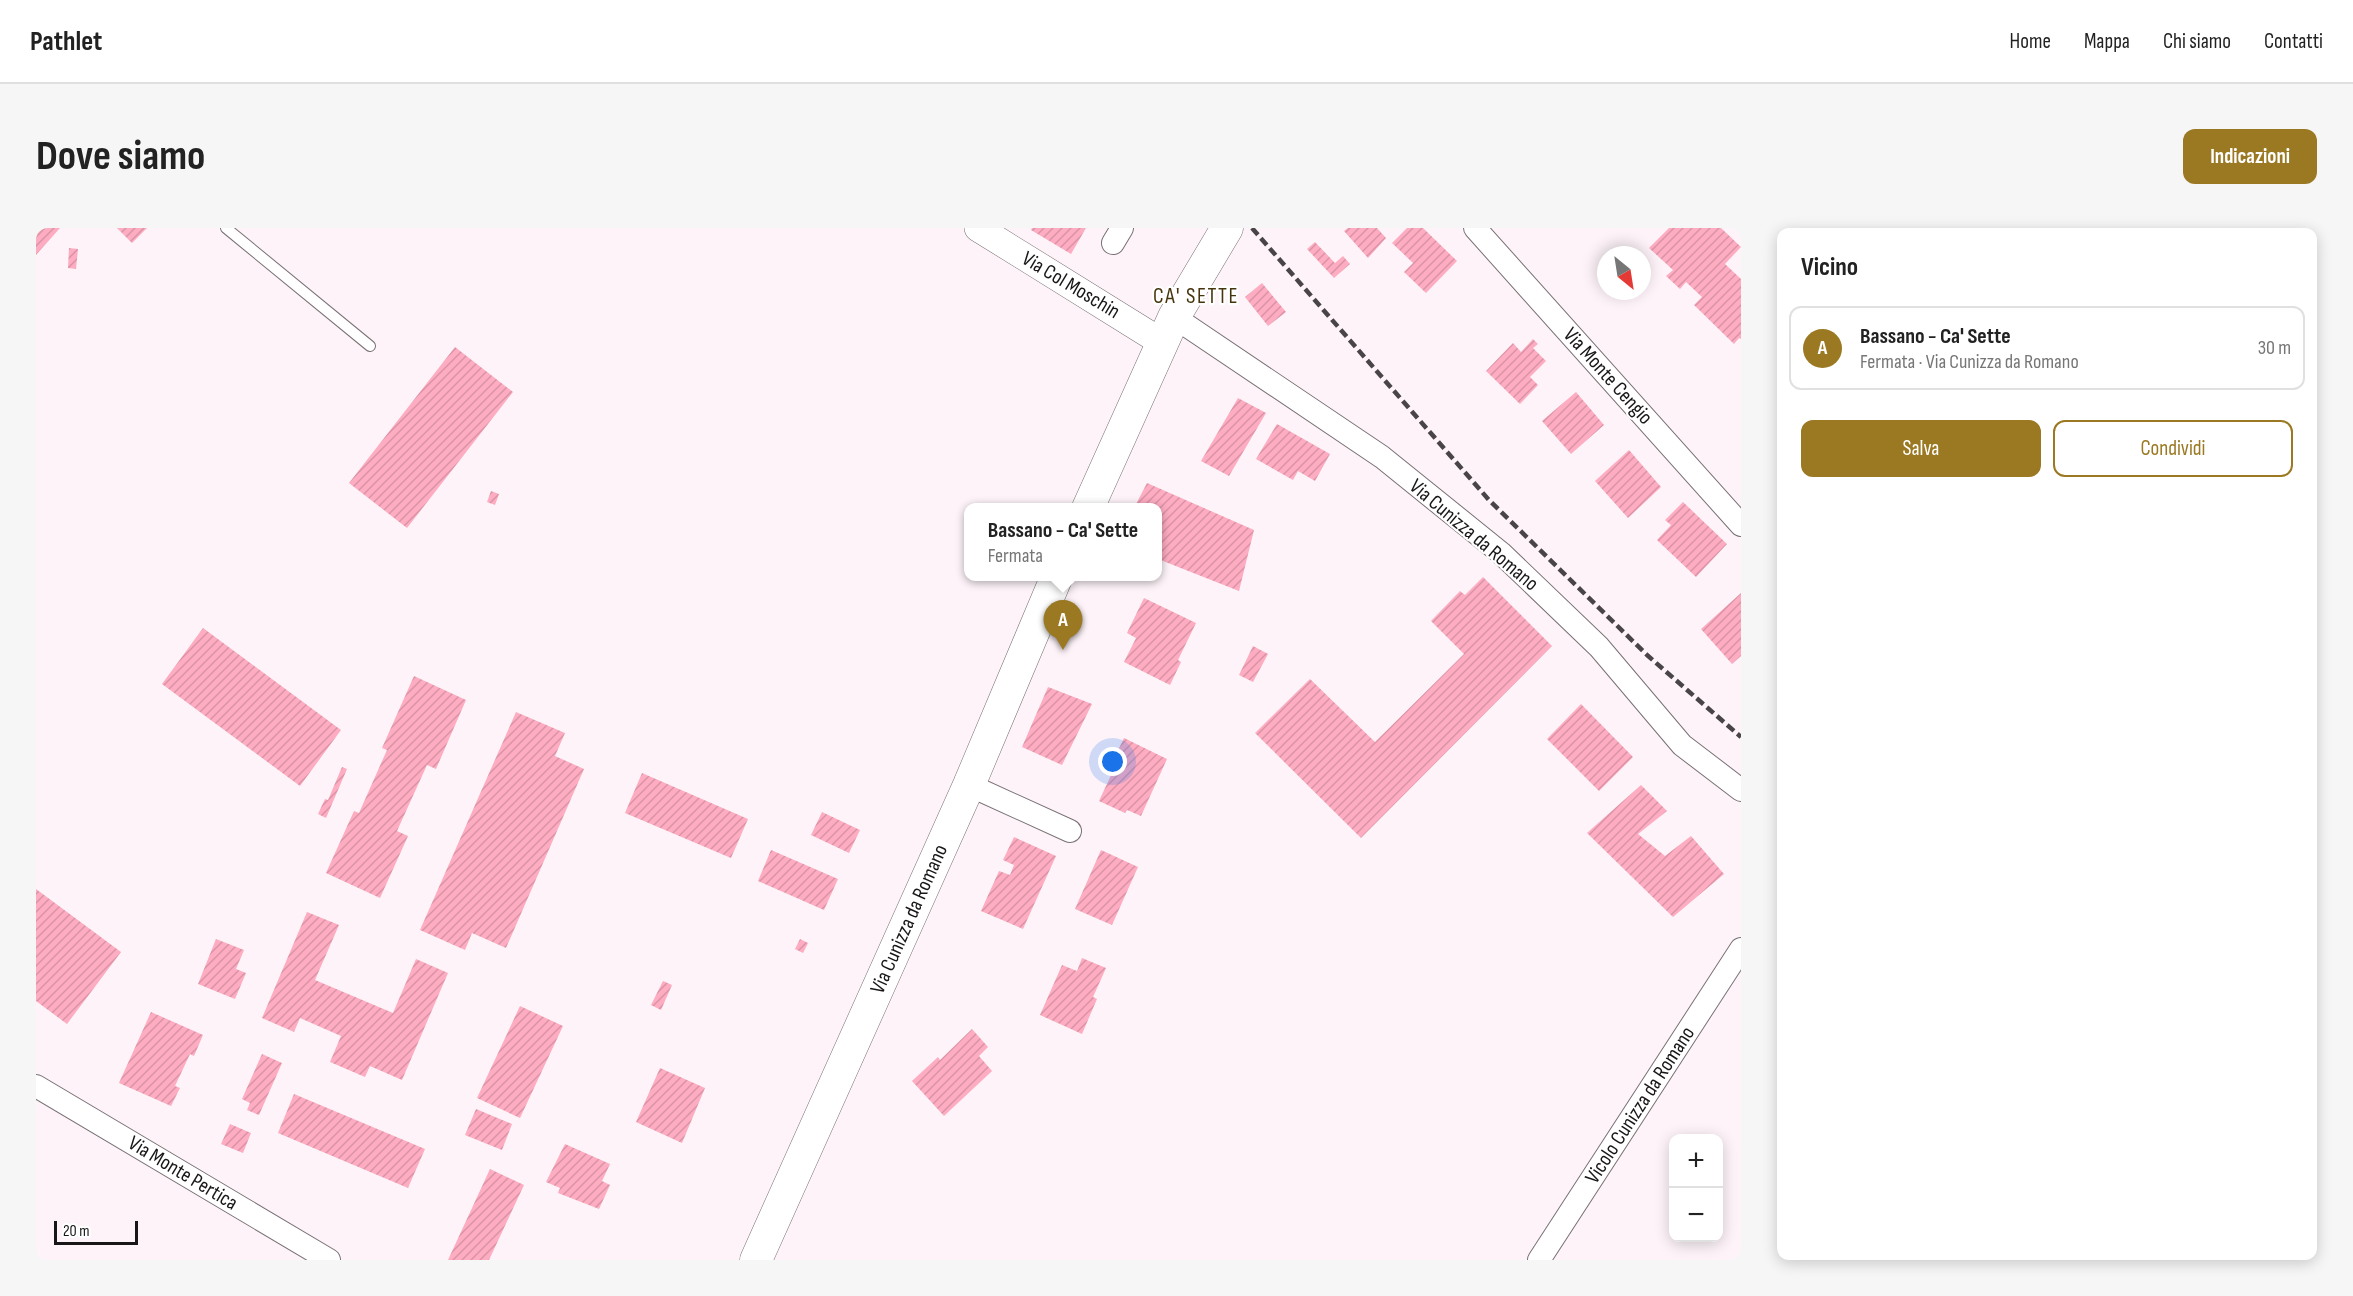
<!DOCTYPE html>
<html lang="it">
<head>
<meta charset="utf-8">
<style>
  :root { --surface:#fff; --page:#f6f6f6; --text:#222; --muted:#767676; --line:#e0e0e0; --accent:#9b7822 }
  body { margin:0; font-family:"Sofia Sans Condensed",sans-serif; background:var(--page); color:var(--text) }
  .controls { position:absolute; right:18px; bottom:18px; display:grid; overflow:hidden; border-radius:12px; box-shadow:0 3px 15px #0003 }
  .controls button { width:54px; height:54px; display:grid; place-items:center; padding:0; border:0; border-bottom:2px solid var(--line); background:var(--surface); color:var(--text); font:30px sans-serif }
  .compass { position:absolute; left:1561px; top:18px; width:54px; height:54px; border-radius:50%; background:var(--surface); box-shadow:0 3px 15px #0003; rotate:150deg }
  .scale { position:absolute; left:18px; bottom:15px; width:84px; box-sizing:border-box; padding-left:6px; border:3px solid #191618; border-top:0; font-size:16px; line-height:21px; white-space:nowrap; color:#191618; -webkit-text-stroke:4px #fff; paint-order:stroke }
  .you { position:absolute; left:1077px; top:534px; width:21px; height:21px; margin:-15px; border:4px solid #fff; border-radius:50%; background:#1a73e8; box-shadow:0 0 0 9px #1a73e833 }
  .badge { display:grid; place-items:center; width:39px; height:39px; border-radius:50%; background:var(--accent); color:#fff; font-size:20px; font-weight:700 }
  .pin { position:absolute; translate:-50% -50px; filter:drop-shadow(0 2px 3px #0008) }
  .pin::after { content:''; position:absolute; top:32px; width:21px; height:18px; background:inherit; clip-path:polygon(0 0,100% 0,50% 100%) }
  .popup { position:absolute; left:928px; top:275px; width:198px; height:78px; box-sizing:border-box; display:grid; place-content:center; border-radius:12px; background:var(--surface); filter:drop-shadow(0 2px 4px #0005); font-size:20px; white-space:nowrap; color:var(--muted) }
  .popup b { font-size:22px; color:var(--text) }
  .popup::after { content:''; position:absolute; left:50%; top:100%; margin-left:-12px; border:12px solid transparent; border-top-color:var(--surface) }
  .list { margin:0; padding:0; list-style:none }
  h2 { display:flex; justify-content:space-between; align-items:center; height:78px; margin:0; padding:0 24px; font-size:26px }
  h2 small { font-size:20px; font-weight:400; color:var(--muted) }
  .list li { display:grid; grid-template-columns:39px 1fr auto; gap:18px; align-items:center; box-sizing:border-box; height:84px; margin:0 12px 12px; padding:0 12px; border:2px solid var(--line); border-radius:12px }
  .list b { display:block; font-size:22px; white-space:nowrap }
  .list p { margin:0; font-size:20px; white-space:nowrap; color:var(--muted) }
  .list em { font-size:20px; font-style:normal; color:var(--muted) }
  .actions { display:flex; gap:12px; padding:18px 24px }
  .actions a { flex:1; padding:14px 0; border:2px solid var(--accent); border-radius:12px; text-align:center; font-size:21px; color:var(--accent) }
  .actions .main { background:var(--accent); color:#fff }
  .map { position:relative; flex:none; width:1705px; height:1032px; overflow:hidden; border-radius:12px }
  header { display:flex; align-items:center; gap:36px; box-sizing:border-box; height:84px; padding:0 30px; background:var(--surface); border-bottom:2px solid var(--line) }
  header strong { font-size:28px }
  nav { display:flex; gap:33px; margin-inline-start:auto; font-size:21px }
  .intro { display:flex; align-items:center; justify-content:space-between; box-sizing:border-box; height:144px; padding:0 36px }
  h1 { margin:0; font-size:42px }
  .button { padding:15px 27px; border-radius:12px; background:var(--accent); color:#fff; font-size:21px; font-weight:700 }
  main { display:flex; gap:36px; padding:0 36px }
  aside { flex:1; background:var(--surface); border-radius:12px; box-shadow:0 3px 15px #0003 }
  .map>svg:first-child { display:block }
  .building { fill:url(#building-hatch) }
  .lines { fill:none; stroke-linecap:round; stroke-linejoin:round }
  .service-casing { stroke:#797176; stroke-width:12 }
  .minor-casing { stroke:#797176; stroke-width:24 }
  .tertiary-casing { stroke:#797176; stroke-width:28 }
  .secondary-casing { stroke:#797176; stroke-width:33 }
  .service { stroke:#fff; stroke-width:10 }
  .minor { stroke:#fff; stroke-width:22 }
  .tertiary { stroke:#fff; stroke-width:27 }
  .secondary { stroke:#fff; stroke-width:32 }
  .rail { stroke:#484447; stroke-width:4.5; stroke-dasharray:9 4.5; stroke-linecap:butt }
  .labels { text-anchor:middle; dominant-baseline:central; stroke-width:4.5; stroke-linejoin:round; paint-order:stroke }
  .street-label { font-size:21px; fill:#191618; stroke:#fff }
  .neighbourhood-label { font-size:22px; letter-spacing:1.5px; fill:#45340c; stroke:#fff }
</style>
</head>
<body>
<header>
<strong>Pathlet</strong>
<nav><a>Home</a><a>Mappa</a><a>Chi siamo</a><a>Contatti</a></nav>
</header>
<div class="intro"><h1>Dove siamo</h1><a class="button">Indicazioni</a></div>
<main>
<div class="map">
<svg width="1705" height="1032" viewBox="0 0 1705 1032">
  <defs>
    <pattern id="building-hatch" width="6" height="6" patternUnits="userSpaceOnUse" patternTransform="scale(1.5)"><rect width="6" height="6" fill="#feacc1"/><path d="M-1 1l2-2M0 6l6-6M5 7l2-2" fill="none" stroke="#d993a5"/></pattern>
  </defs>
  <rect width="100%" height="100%" fill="#fdf3f9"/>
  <path class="building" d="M0,0h24l-24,27z
    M81,0h30l-15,15z
    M996,0h54l-15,26 -40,-24z
    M1312,0h29l9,10 -18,20 -24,-27z
    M1371,0h16l34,33 -31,32 -22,-21 9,-9 -21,-20z
    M1633,0h52l20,19 -16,17 16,15v60l-2,-1 -5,6 -40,-39 8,-8 -16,-15 -6,7 -14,-13 7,-6 -24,-22z
    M1279,14l20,21 8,-7 7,8 -16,14 -27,-29z
    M33,20l9,1 -2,20 -8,-1z
    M1226,55l24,29 -18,14 -23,-29z
    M1497,111l5,5 -5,4 13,13 -16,16 8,8 -18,19 -34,-33 27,-28 8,9z
    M419,119l58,45 -106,136 -58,-45z
    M1540,164l28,33 -33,29 -29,-33z
    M1202,170l28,15 -37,63 -28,-15z
    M1241,196l53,30 -15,27 -17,-10 -5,9 -37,-21z
    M1593,222l32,37 -33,31 -33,-37z
    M1111,255l107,47 -15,61 -81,-32v-51h-24z
    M455,263l8,3 -4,11 -8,-3z
    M1647,274l44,42 -31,33 -39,-37 14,-15 -6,-5z
    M1447,349l69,69 -191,192 -106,-105 55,-54 65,63 89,-88 -33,-33 29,-30 5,4z
    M1705,365v63l-9,8 -31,-35z
    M1108,370l52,25 -18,37 3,2 -11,23 -46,-23 12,-24 -9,-5z
    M167,400l138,102 -41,56 -138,-102z
    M1217,418l15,8 -15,28 -14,-7z
    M378,448l52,24 -30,69 -9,-4 -30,66 11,5 -28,62 -54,-25 28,-62 5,2 28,-63 -5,-2z
    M1012,459l44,17 -30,61 -40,-18z
    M1545,476l52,53 -34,34 -52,-52z
    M480,484l49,21 -10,23 29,13 -78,179 -34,-15 -7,17 -45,-20z
    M1088,510l43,21 -26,57 -14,-6 -2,3 -26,-12 13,-28 -4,-2z
    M306,539l5,2 -21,49 -8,-4 7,-15 3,1z
    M606,545l106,46 -17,39 -106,-45z
    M1605,557l26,26 -29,23 27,22 26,-20 33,38 -51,43 -86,-84z
    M786,584l38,18 -11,23 -38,-18z
    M978,609l42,19 -33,73 -42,-18 18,-40 11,4 4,-10 -11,-5z
    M735,622l67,29 -14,31 -66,-29z
    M1065,622l37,17 -26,58 -37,-16z
    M0,661l85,63 -54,72 -31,-23z
    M271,684l32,13 -24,55 78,33 23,-54 32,14 -46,107 -32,-14 -5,11 -35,-15 11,-26 -41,-18 -6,14 -32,-14z
    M180,711l28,11 -8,19 10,4 -11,26 -37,-15z
    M764,711l8,4 -5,10 -8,-4z
    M1046,730l24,10 -13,29 4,2 -15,35 -42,-19 22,-50 15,6z
    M627,753l9,4 -11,25 -10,-5z
    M484,778l43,20 -43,92 -43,-20z
    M115,784l52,23 -9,21 -4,-2 -15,32 5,2 -9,18 -52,-23z
    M936,801l16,18 -9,9 13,15 -48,45 -32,-35 26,-24 2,3z
    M226,826l20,9 -23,52 -12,-5 3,-7 -8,-4z
    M624,840l45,20 -23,55 -46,-21z
    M258,866l131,55 -17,39 -130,-55z
    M440,881l36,15 -10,26 -37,-15z
    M194,896l21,9 -8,20 -22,-9z
    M529,916l45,20 -8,17 8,4 -11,24 -41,-16 2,-5 -14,-6z
    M454,941l34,16 -35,75h-41z"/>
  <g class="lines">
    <defs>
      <path id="service" d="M190,0l144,118"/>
      <path id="minor" d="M1439,0l266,297
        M1077,15l9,-15
        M1138,89l208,140 119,96 98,94 83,98 59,45
        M933,557l101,46
        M0,858l293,174
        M1503,1032l202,-311"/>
      <path id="tertiary" d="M942,0l185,115"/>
      <path id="secondary" d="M1052,280l86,-191 53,-89
        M720,1032l213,-475 88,-209"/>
    </defs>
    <use href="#service" class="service-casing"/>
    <use href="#minor" class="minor-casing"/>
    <use href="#tertiary" class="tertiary-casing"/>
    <use href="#secondary" class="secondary-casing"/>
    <use href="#service" class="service"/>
    <use href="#minor" class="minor"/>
    <use href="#tertiary" class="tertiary"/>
    <use href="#secondary" class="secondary"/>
    <path class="rail" d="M1216,0l237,272 158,155 94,82"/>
  </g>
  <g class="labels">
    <g class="street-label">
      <text transform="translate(1035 57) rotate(31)">Via Col Moschin</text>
      <text transform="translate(1572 148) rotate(48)">Via Monte Cengio</text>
      <text transform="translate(1438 307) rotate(40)">Via Cunizza da Romano</text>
      <text transform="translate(873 691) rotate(-66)">Via Cunizza da Romano</text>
      <text transform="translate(1604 877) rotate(-57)">Vicolo Cunizza da Romano</text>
      <text transform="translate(147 945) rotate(31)">Via Monte Pertica</text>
    </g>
    <g class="neighbourhood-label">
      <text x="1160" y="68">CA' SETTE</text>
    </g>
  </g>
</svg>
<div class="controls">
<button>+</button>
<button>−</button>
</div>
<svg class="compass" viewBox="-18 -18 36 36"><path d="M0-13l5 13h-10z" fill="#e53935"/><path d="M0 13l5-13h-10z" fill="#767676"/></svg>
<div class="scale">20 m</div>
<div class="you"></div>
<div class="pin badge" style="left:1027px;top:422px">A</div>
<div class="popup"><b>Bassano - Ca' Sette</b>Fermata</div>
</div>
<aside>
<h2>Vicino<small></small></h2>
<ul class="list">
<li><span class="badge">A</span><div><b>Bassano - Ca' Sette</b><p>Fermata · Via Cunizza da Romano</p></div><em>30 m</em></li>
</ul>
<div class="actions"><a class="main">Salva</a><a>Condividi</a></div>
</aside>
</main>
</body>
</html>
